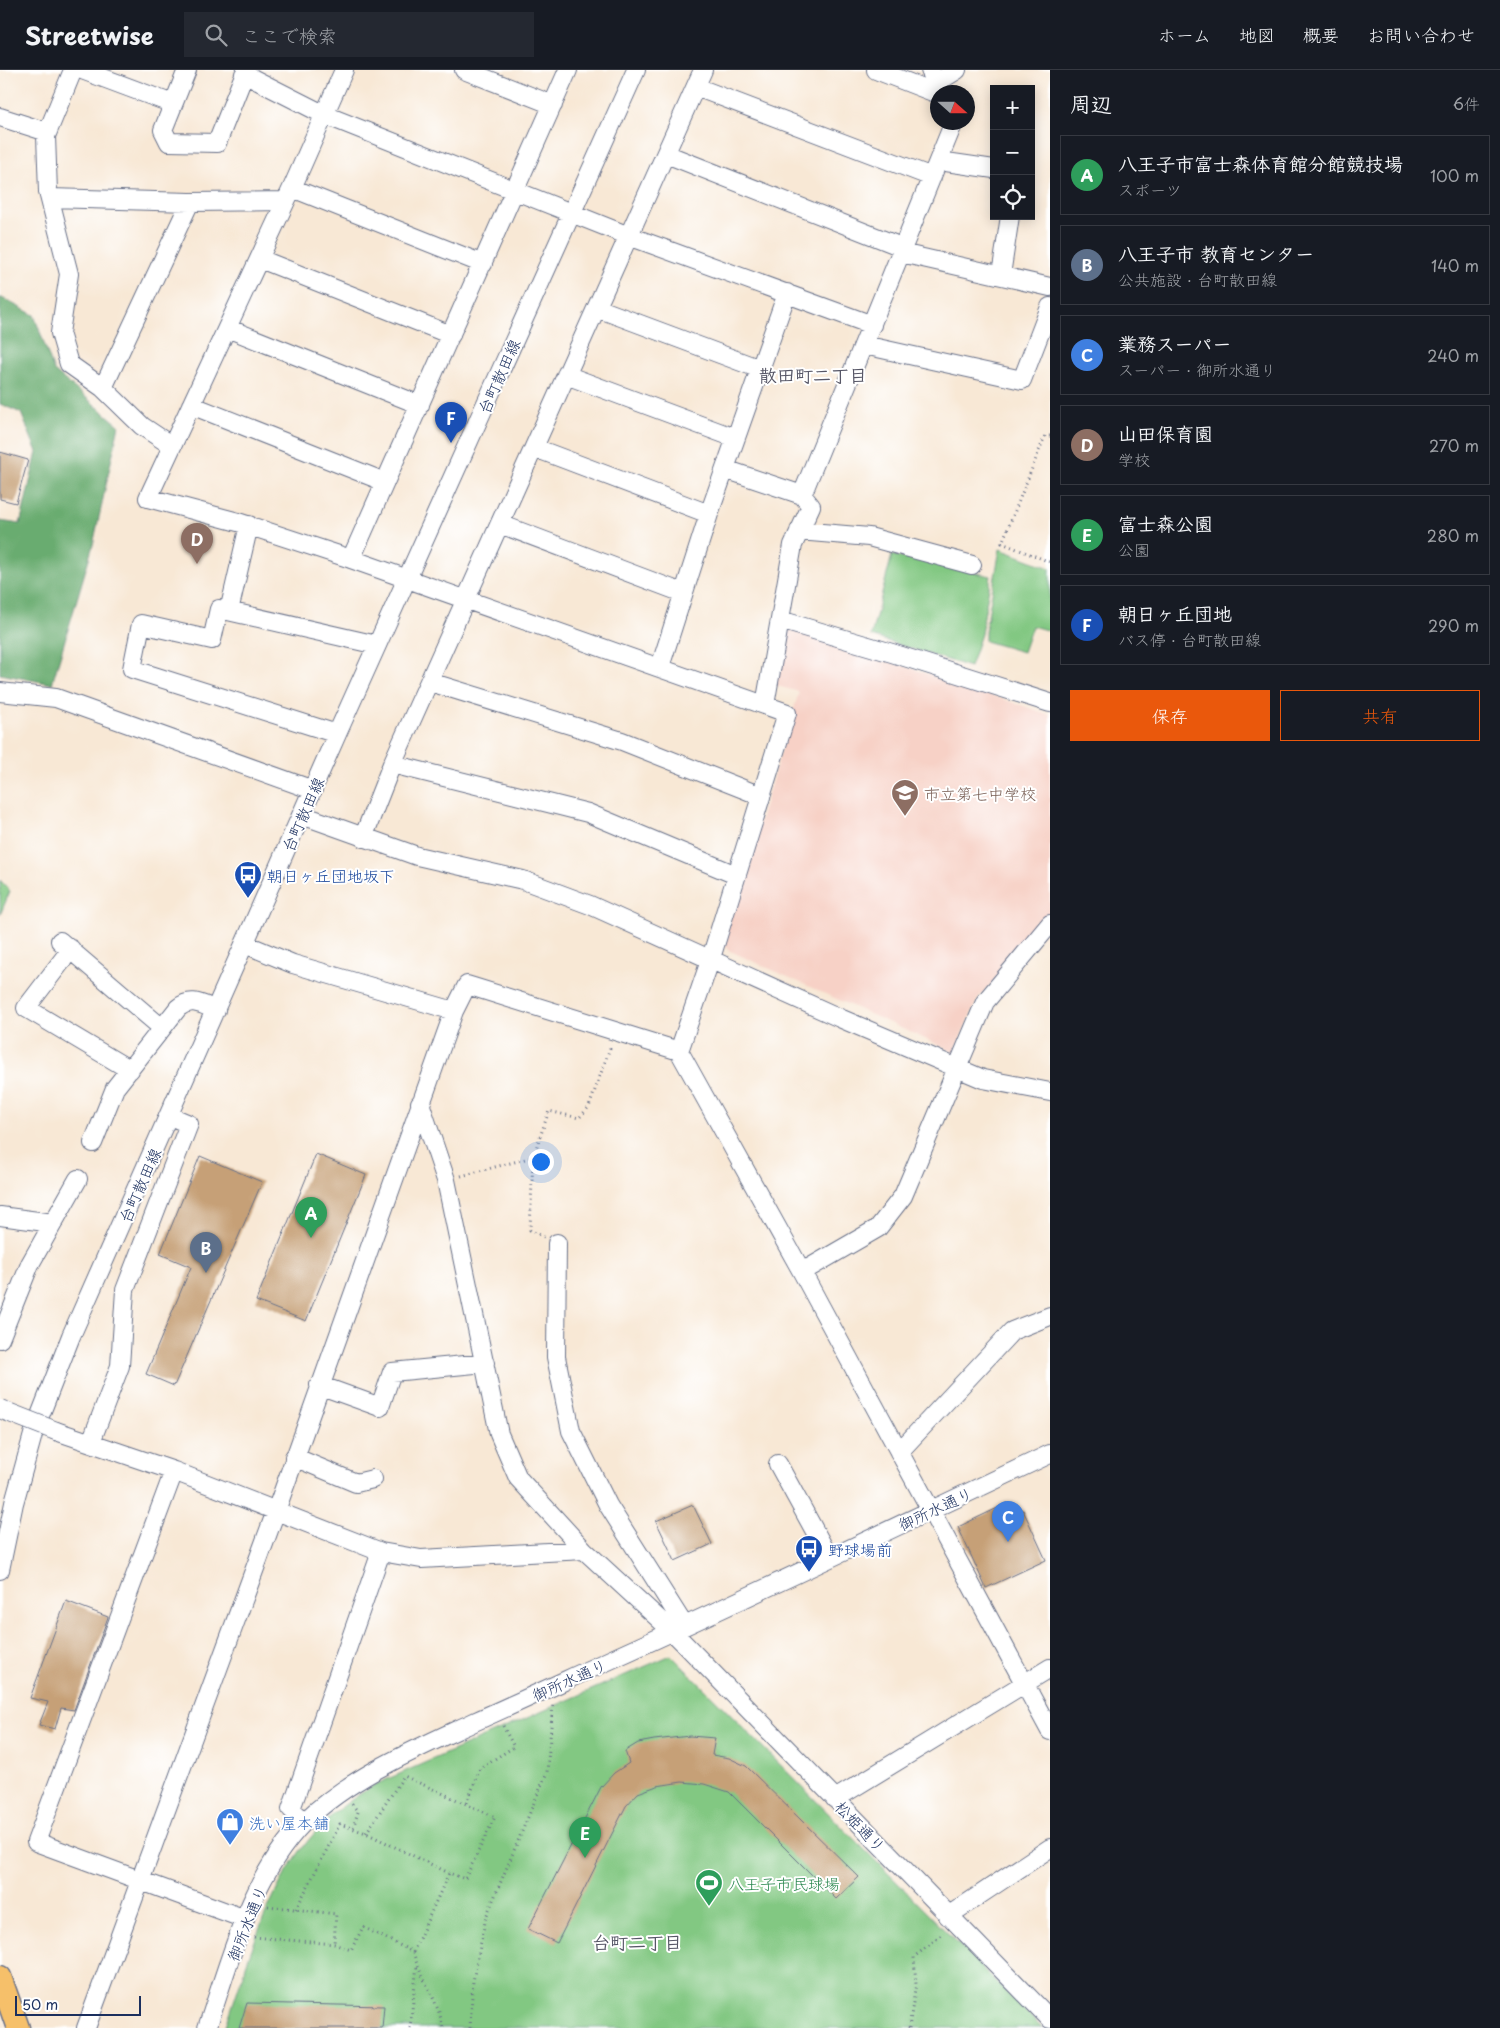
<!DOCTYPE html>
<html lang="ja">
<head>
<meta charset="utf-8">
<style>
  :root { --surface:#171b24; --page:#242831; --text:#f1f3f6; --muted:#9ea1a6; --line:#363941; --accent:#ea580c }
  body { margin:0; font-family:"Playpen Sans","Klee One",sans-serif; background:var(--page); color:var(--text) }
  .controls { position:absolute; right:15px; top:15px; display:grid; overflow:hidden; border-radius:0px; box-shadow:0 2px 12px #0003 }
  .controls button { width:45px; height:45px; display:grid; place-items:center; padding:0; border:0; border-bottom:1px solid var(--line); background:var(--surface); color:var(--text); font:25px sans-serif }
  .compass { position:absolute; left:930px; top:15px; width:45px; height:45px; border-radius:50%; background:var(--surface); box-shadow:0 2px 12px #0003; rotate:111deg }
  .scale { position:absolute; left:15px; bottom:12px; width:126px; box-sizing:border-box; padding-left:5px; border:2px solid #1b2f5e; border-top:0; font-size:14px; line-height:18px; white-space:nowrap; color:#1b2f5e; -webkit-text-stroke:4px #fff; paint-order:stroke }
  .you { position:absolute; left:540px; top:1091px; width:18px; height:18px; margin:-12px; border:4px solid #fff; border-radius:50%; background:#1a73e8; box-shadow:0 0 0 8px #1a73e833 }
  .badge { display:grid; place-items:center; width:32px; height:32px; border-radius:50%; background:var(--accent); color:#fff; font-size:16px; font-weight:700 }
  .pin { position:absolute; translate:-50% -41px; filter:drop-shadow(0 1px 2px #0008) }
  .pin::after { content:''; position:absolute; top:26px; width:18px; height:15px; background:inherit; clip-path:polygon(0 0,100% 0,50% 100%) }
  .list { margin:0; padding:0; list-style:none }
  h2 { display:flex; justify-content:space-between; align-items:center; height:65px; margin:0; padding:0 20px; font-size:21px }
  h2 small { font-size:16px; font-weight:400; color:var(--muted) }
  .list li { display:grid; grid-template-columns:32px 1fr auto; gap:15px; align-items:center; box-sizing:border-box; height:80px; margin:0 10px 10px; padding:0 10px; border:1px solid var(--line); border-radius:0px }
  .list b { display:block; font-size:19px; white-space:nowrap }
  .list p { margin:0; font-size:16px; white-space:nowrap; color:var(--muted) }
  .list em { font-size:16px; font-style:normal; color:var(--muted) }
  .actions { display:flex; gap:10px; padding:15px 20px }
  .actions a { flex:1; padding:11px 0; border:1px solid var(--accent); border-radius:0px; text-align:center; font-size:18px; color:var(--accent) }
  .actions .main { background:var(--accent); color:#fff }
  .icon { flex:none; width:28px; height:28px; fill:none; stroke:currentColor; stroke-width:2; stroke-linecap:round; stroke-linejoin:round }
  .map { position:relative; flex:none; width:1050px; height:1958px; overflow:hidden }
  header { display:flex; align-items:center; gap:30px; box-sizing:border-box; height:70px; padding:0 25px; background:var(--surface); border-bottom:1px solid var(--line) }
  header strong { font-size:24px }
  nav { display:flex; gap:28px; margin-inline-start:auto; font-size:18px }
  .search { width:350px; height:45px; background:var(--page); display:flex; align-items:center; gap:12px; box-sizing:border-box; padding:0 18px; border-radius:0px; color:var(--muted); font-size:19px }
  main { display:flex }
  aside { flex:1; background:var(--surface) }
  .map>svg:first-child { display:block }
  .built { fill:#f7d1c6 }
  .green { fill:#82c882; stroke:#4e7c70 }
  .forest { fill:#69ac70; stroke:#426e67 }
  .building { fill:#c6a077 }
  .lines { fill:none; stroke-linecap:round; stroke-linejoin:round }
  .minor-casing { stroke:#687088; stroke-width:20 }
  .major-casing { stroke:#687088; stroke-width:25 }
  .path { stroke:#687088; stroke-width:3; stroke-dasharray:1 4; stroke-linecap:butt }
  .minor { stroke:#fff; stroke-width:18 }
  .major { stroke:#f6c06b; stroke-width:22 }
  .minor-bridge-casing { stroke:#687088; stroke-width:20; stroke-linecap:butt }
  .minor-bridge { stroke:#fff; stroke-width:18 }
  .labels { text-anchor:middle; dominant-baseline:central; stroke-width:4; stroke-linejoin:round; paint-order:stroke }
  .street-label { font-size:16px; fill:#1b2f5e; stroke:#fff }
  .education-label { font-size:16px; fill:#785e54; stroke:#fff; text-anchor:start }
  .transit-label { font-size:16px; fill:#164399; stroke:#fff; text-anchor:start }
  .shop-label { font-size:16px; fill:#366cbe; stroke:#fff; text-anchor:start }
  .leisure-label { font-size:16px; fill:#27864d; stroke:#fff; text-anchor:start }
  .neighbourhood-label { font-size:18px; font-weight:bold; fill:#575767; stroke:#fff }
</style>
</head>
<body>
<header>
<strong>Streetwise</strong>
<div class="search"><svg class="icon" aria-label="search" viewBox="0 0 24 24"><circle cx="10" cy="10" r="6"/><path d="M15 15l6 6"/></svg>ここで検索</div>
<nav><a>ホーム</a><a>地図</a><a>概要</a><a>お問い合わせ</a></nav>
</header>
<main>
<div class="map">
<svg width="1050" height="1958" viewBox="0 0 1050 1958">
  <rect width="100%" height="100%" fill="#fff"/>
  <filter id="ink" filterUnits="userSpaceOnUse"><feTurbulence type="fractalNoise" baseFrequency=".02" numOctaves="2"/><feDisplacementMap in="SourceGraphic" scale="10" xChannelSelector="R" yChannelSelector="G"/><feConvolveMatrix kernelMatrix="1 2 1 2 8 2 1 2 1" color-interpolation-filters="sRGB"/></filter>
  <filter id="wash" filterUnits="userSpaceOnUse"><feTurbulence type="fractalNoise" baseFrequency=".0096" numOctaves="4" result="noise"/><feDisplacementMap in="SourceGraphic" scale="20" xChannelSelector="R" yChannelSelector="G"/><feGaussianBlur stdDeviation="1.12" result="paint"/><feColorMatrix in="noise" values="0 0 0 0 0 0 0 0 0 0 0 0 0 0 0 0 0 1.4 0 .05"/><feComposite in="paint" operator="in"/></filter>
  <g filter="url(#wash)">
    <rect width="100%" height="100%" fill="#f8e8d5"/>
    <path class="built" d="M792,558l258,87v204l-72,79 -24,54 -226,-102 -5,-8 76,-250 -25,-7 12,-54z"/>
    <path class="green" d="M1000,479l50,19v63l-18,-5 -9,26 -38,-11v-9z
      M892,485l99,21 -10,58 -11,33 -99,-31z
      M0,810l10,11 -10,24z
      M671,1585l371,373h-817c27,-78 49,-168 117,-221 10,-8 21,-15 32,-22z"/>
    <path class="forest" d="M0,227l34,18 20,56 65,54 -26,120 -41,139 -52,-10v-153l20,3 17,-72 -16,-39 -21,-9z"/>
    <g id="blocks">
      <path class="building" d="M0,382l28,8 -12,43 -16,-4z
        M316,1084l50,21 -60,146 -50,-20z
        M200,1086l62,26 -88,204 -28,-12 45,-107 -31,-13z
        M1008,1433l5,12 10,-5 23,50 -60,28 -28,-61z
        M693,1435l19,39 -37,17 -19,-40z
        M66,1531l42,16 -34,93 -13,-2 -6,21 -16,-4 9,-23 -18,-4z
        M690,1666l25,2 -3,17 17,3 17,8 113,111 -23,22 -107,-107 -25,-8 -22,-2 -25,4 -19,7 -12,13 -69,137 -29,-14 73,-142 13,-14 15,-10 -4,-12 13,-8 16,-3z
        M247,1933l137,3 -2,22h-143z"/>
    </g>
  </g>
  <g filter="url(#ink)">
    <use href="#blocks" fill-opacity="0" stroke="#687088" stroke-width="1"/>
    <g class="lines">
      <defs>
        <path id="minor" d="M73,0l-27,66 2,56 21,82 -9,59 9,31 34,24 39,38 30,20
          M82,0l91,34
          M187,0l-24,60 6,12 48,1 29,-73
          M344,0l-52,118 -144,310 90,24 113,37 436,154 -76,245 -32,93
          M464,0l89,35
          M876,0l62,24
          M930,0l10,22
          M244,4l81,41 304,121 243,89
          M936,13l21,-13
          M696,17l236,90
          M0,47l47,15
          M666,84l238,94
          M939,91l55,8
          M292,118l191,76
          M50,128l140,4 96,-1
          M901,183l149,34
          M260,189l191,76
          M1001,205l9,-59
          M597,238l163,61
          M227,258l193,77
          M864,275l158,35 28,-73
          M566,305l169,63
          M103,318l87,-186
          M191,335l194,77
          M535,378l174,66
          M725,399l77,26 152,-373
          M500,454l183,69
          M799,461l70,6 103,28
          M351,489l217,-489
          M229,541l20,-86
          M780,550l112,33 158,50
          M660,597l49,-153 78,-221
          M430,612l192,59 139,55
          M0,622l56,6 257,92
          M765,635l28,-160 18,-39 -9,-11
          M337,664l-205,-65 9,-45 71,16 7,-31 158,36
          M392,694l196,49 148,62
          M302,745l115,41 106,24 67,25 252,114 141,60 67,13
          M363,768l29,-74 311,-694
          M60,871l102,87
          M245,874l48,20 161,47
          M71,879l-45,59 104,62
          M420,1033l26,77 53,254 19,44 66,72 89,82 377,387
          M93,1073l22,-55 63,-80c13,-11 23,-4 38,2
          M0,1146l53,7
          M557,1173l-1,114 15,74 37,74 76,120
          M802,1202l76,-44 25,-32 82,-194 65,-78
          M0,1269l30,-75 48,-85
          M319,1315l61,22 12,-35 93,-9
          M56,1361l118,40 207,81 40,7 163,-9
          M91,1372l29,-76 5,-76 64,-166 -19,-8
          M899,1382l113,-121 38,-15
          M294,1387l62,26 17,-4
          M778,1394l51,93
          M174,1401l-138,371 209,77
          M0,1500l14,-67 20,-72 37,-95 266,-602 299,-664
          M835,1729l215,-131
          M305,1752l-14,-13 90,-257
          M948,1846l102,-68
          M86,1958l190,-517 178,-500 13,-26 212,66 123,221 248,459
          M207,1958c24,-70 43,-151 97,-206 46,-45 112,-73 170,-100 45,-20 90,-41 136,-62 147,-66 293,-137 440,-206"/>
        <path id="major" d="M0,1907l18,51"/>
      </defs>
      <use href="#minor" class="minor-casing"/>
      <use href="#major" class="major-casing"/>
      <path class="path" d="M1050,366h-5l-43,107 48,19
        M461,1106l72,-19
        M544,1167l-14,-7 3,-73 16,-46 30,7 10,-11 22,-62
        M467,1733l13,-35 34,-21 -11,-21
        M352,1734l6,8 -5,16
        M268,1836l68,8 -2,30
        M296,1839l44,-85 26,9 83,40
        M254,1867l80,7 17,6 12,-23 50,25 36,-79 16,6 30,-62 -91,-41 -38,57
        M413,1882c8,28 25,47 30,76
        M410,1958l7,-63
        M470,1958l3,-47 13,-64 61,-145 6,-68
        M909,1958l7,-44 -2,-27 30,-24"/>
      <use href="#minor" class="minor"/>
      <use href="#major" class="major"/>
      <defs>
        <path id="minor-bridge" d="M0,1339l56,22"/>
      </defs>
      <use href="#minor-bridge" class="minor-bridge-casing"/>
      <use href="#minor-bridge" class="minor-bridge"/>
    </g>
  </g>
  <defs>
    <symbol id="school-pin" viewBox="-11 -11 22 30"><path d="M0 17L-7.5 6A9.5 9.5 0 1 1 7.5 6Z" fill="#8d6e63" stroke="#fff"/><path d="M0-5L7-2L0 1L-7-2ZM-4 1L0 2.5L4 1V4Q0 6-4 4Z" fill="#fff"/></symbol>
    <symbol id="bus-pin" viewBox="-11 -11 22 30"><path d="M0 17L-7.5 6A9.5 9.5 0 1 1 7.5 6Z" fill="#1a4fb4" stroke="#fff"/><path d="M-5-6H5V4H4V6H2V4H-2V6H-4V4H-5ZM-3.5-4V0h7V-4ZM-3.5 1.2v1.5H-2V1.2ZM2 1.2v1.5H3.5V1.2Z" fill="#fff"/></symbol>
    <symbol id="shop-pin" viewBox="-11 -11 22 30"><path d="M0 17L-7.5 6A9.5 9.5 0 1 1 7.5 6Z" fill="#3f7fe0" stroke="#fff"/><path d="M-5-2.5h2.3a2.7 3.5 0 0 1 5.4 0H5L5.5 6h-11ZM-1.5-2.5h3a1.5 2.3 0 0 0-3 0Z" fill="#fff"/></symbol>
    <symbol id="stadium-pin" viewBox="-11 -11 22 30"><path d="M0 17L-7.5 6A9.5 9.5 0 1 1 7.5 6Z" fill="#2e9e5b" stroke="#fff"/><path d="M0-5a6.5 5 0 1 0 0 10a6.5 5 0 1 0 0-10ZM-3.5-1.8h7v3.6h-7Z" fill="#fff"/></symbol>
  </defs>
  <g fill-rule="evenodd">
    <use href="#school-pin" x="889" y="707" width="32" height="43"/>
    <use href="#bus-pin" x="232" y="789" width="32" height="43"/>
    <use href="#bus-pin" x="793" y="1463" width="32" height="43"/>
    <use href="#shop-pin" x="214" y="1736" width="32" height="43"/>
    <use href="#stadium-pin" x="693" y="1797" width="32" height="43"/>
  </g>
  <g class="labels">
    <g class="street-label">
      <text transform="translate(498 306) rotate(-66)">台町散田線</text>
      <text transform="translate(302 744) rotate(-66)">台町散田線</text>
      <text transform="translate(139 1115) rotate(-66)">台町散田線</text>
      <text transform="translate(935 1438) rotate(-25)">御所水通り</text>
      <text transform="translate(569 1609) rotate(-24)">御所水通り</text>
      <text transform="translate(861 1756) rotate(46)">松姫通り</text>
      <text transform="translate(246 1853) rotate(-68)">御所水通り</text>
    </g>
    <g class="education-label">
      <text x="924" y="723">市立第七中学校</text>
    </g>
    <g class="transit-label">
      <text x="267" y="805">朝日ヶ丘団地坂下</text>
      <text x="828" y="1479">野球場前</text>
    </g>
    <g class="shop-label">
      <text x="249" y="1752">洗い屋本舗</text>
    </g>
    <g class="leisure-label">
      <text x="728" y="1813">八王子市民球場</text>
    </g>
    <g class="neighbourhood-label">
      <text x="813" y="304">散田町二丁目</text>
      <text x="637" y="1871">台町二丁目</text>
    </g>
  </g>
</svg>
<div class="controls">
<button>+</button>
<button>−</button>
<button><svg class="icon" aria-label="locate" viewBox="0 0 24 24"><circle cx="12" cy="12" r="6"/><path d="M12 2v4M12 18v4M2 12h4M18 12h4"/></svg></button>
</div>
<svg class="compass" viewBox="-18 -18 36 36"><path d="M0-13l5 13h-10z" fill="#e53935"/><path d="M0 13l5-13h-10z" fill="#9ea1a6"/></svg>
<div class="scale">50 m</div>
<div class="you"></div>
<div class="pin badge" style="left:311px;top:1168px;background:#2e9e5b">A</div>
<div class="pin badge" style="left:206px;top:1203px;background:#5c6f8a">B</div>
<div class="pin badge" style="left:1008px;top:1472px;background:#3f7fe0">C</div>
<div class="pin badge" style="left:197px;top:494px;background:#8d6e63">D</div>
<div class="pin badge" style="left:585px;top:1788px;background:#2e9e5b">E</div>
<div class="pin badge" style="left:451px;top:373px;background:#1a4fb4">F</div>
</div>
<aside>
<h2>周辺<small>6件</small></h2>
<ul class="list">
<li><span class="badge" style="background:#2e9e5b">A</span><div><b>八王子市富士森体育館分館競技場</b><p>スポーツ</p></div><em>100 m</em></li>
<li><span class="badge" style="background:#5c6f8a">B</span><div><b>八王子市 教育センター</b><p>公共施設 · 台町散田線</p></div><em>140 m</em></li>
<li><span class="badge" style="background:#3f7fe0">C</span><div><b>業務スーパー</b><p>スーパー · 御所水通り</p></div><em>240 m</em></li>
<li><span class="badge" style="background:#8d6e63">D</span><div><b>山田保育園</b><p>学校</p></div><em>270 m</em></li>
<li><span class="badge" style="background:#2e9e5b">E</span><div><b>富士森公園</b><p>公園</p></div><em>280 m</em></li>
<li><span class="badge" style="background:#1a4fb4">F</span><div><b>朝日ヶ丘団地</b><p>バス停 · 台町散田線</p></div><em>290 m</em></li>
</ul>
<div class="actions"><a class="main">保存</a><a>共有</a></div>
</aside>
</main>
</body>
</html>
